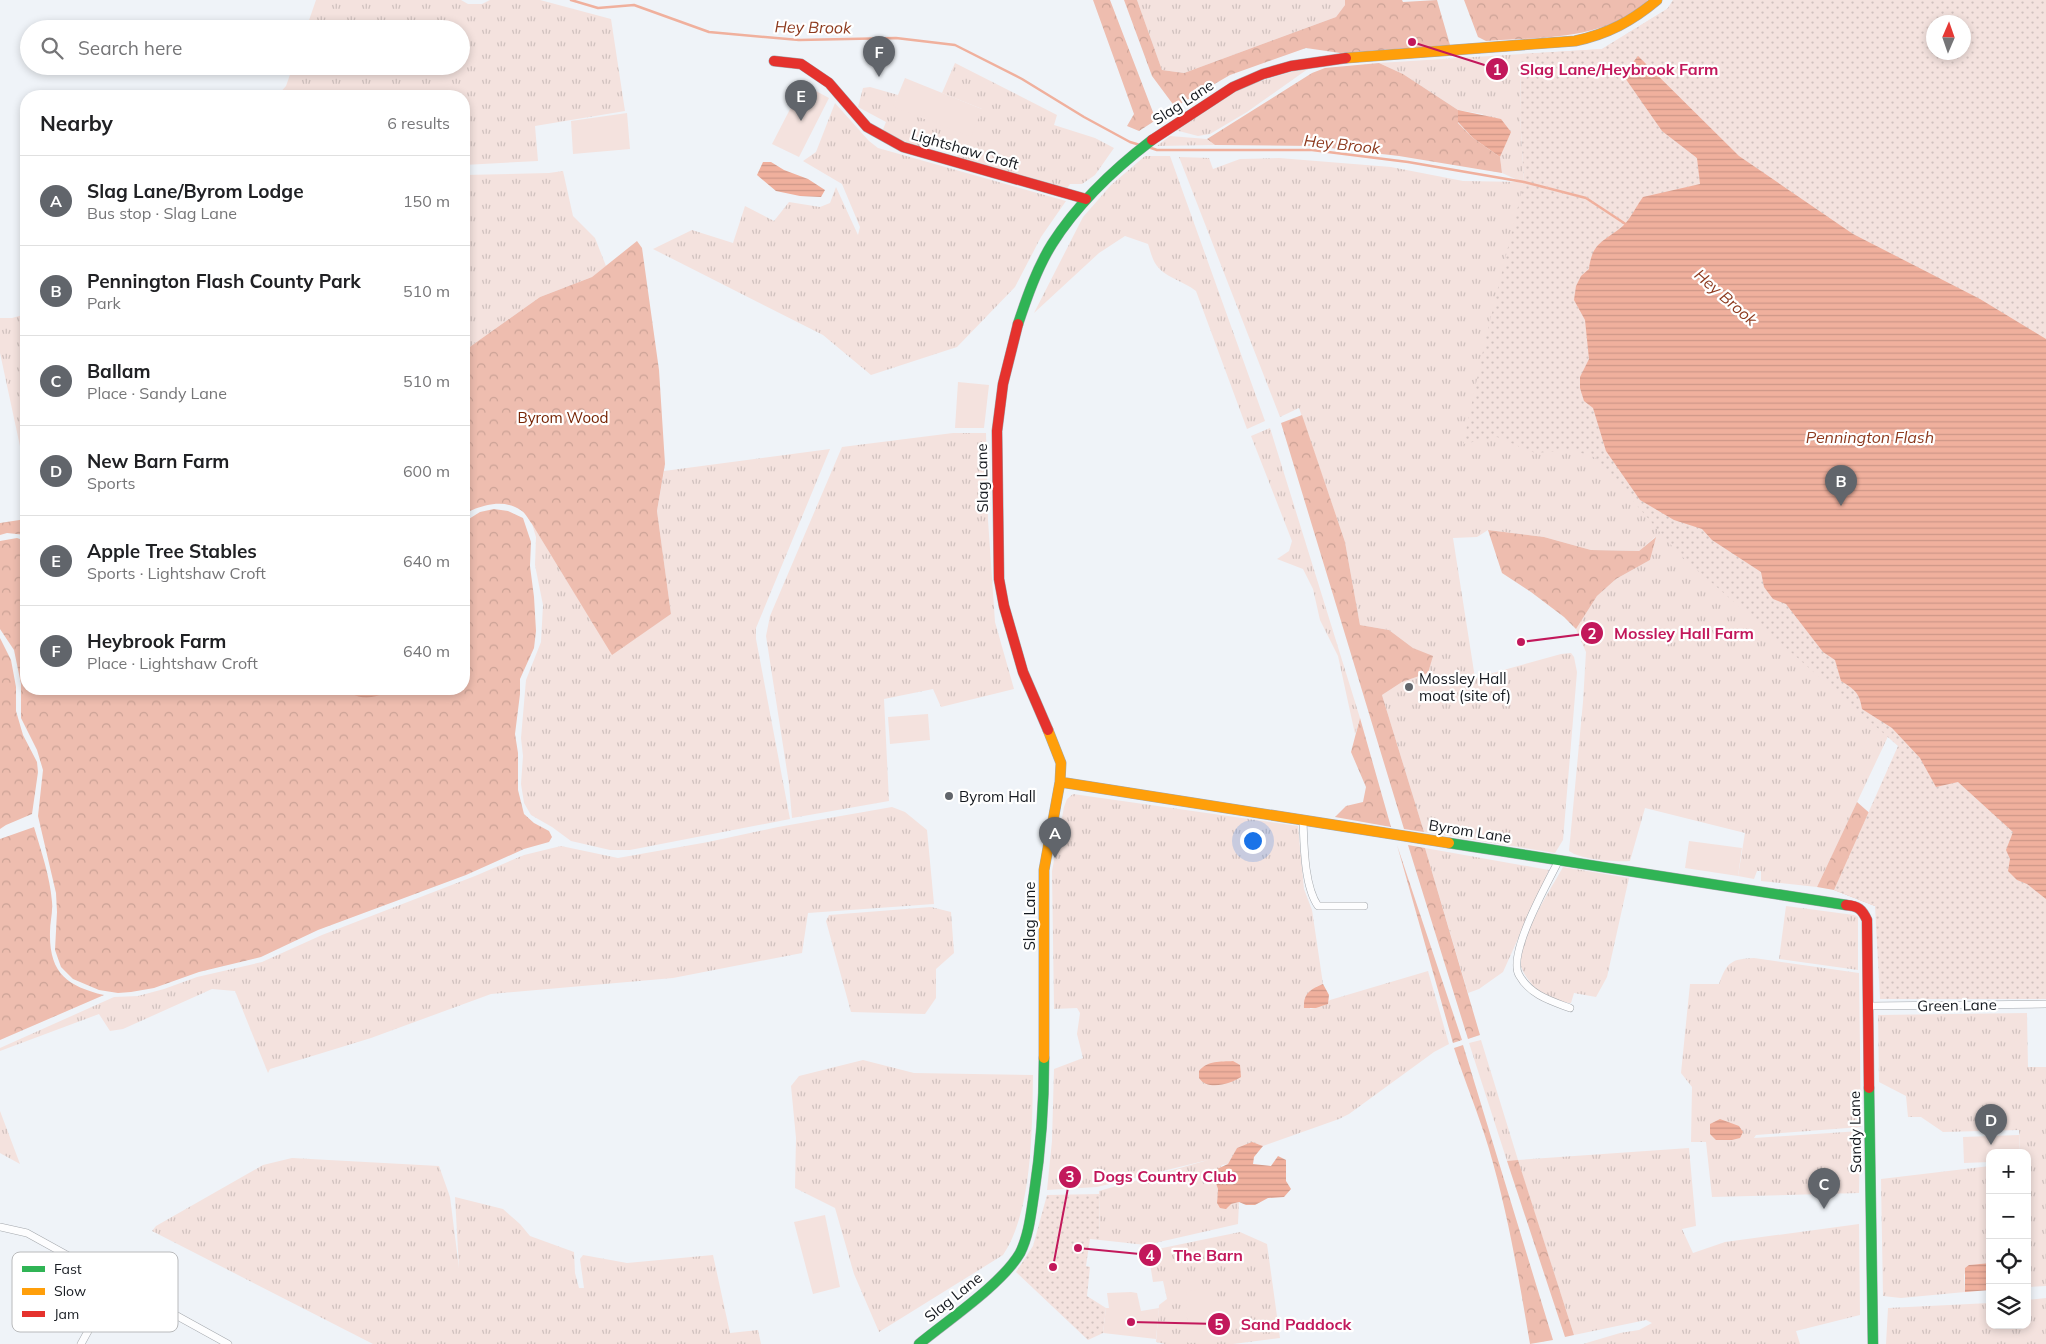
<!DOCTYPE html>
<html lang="en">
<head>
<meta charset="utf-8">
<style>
  :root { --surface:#fff; --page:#f2f2f2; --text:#202124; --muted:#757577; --line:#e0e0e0; --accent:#61656b }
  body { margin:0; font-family:Mulish,sans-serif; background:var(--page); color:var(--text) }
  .controls { position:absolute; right:15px; bottom:15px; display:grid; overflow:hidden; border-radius:10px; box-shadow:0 2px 8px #0003 }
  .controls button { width:45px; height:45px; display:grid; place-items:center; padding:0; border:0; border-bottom:1px solid var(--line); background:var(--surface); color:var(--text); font:25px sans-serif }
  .compass { position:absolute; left:1926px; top:15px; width:45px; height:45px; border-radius:50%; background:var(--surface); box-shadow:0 2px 8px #0003; rotate:2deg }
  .you { position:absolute; left:1252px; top:840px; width:18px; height:18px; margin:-12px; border:4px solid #fff; border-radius:50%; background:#1a73e8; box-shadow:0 0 0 8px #1a73e833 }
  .badge { display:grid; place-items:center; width:32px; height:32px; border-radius:50%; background:var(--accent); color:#fff; font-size:16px; font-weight:700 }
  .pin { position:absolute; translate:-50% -41px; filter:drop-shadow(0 1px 2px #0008) }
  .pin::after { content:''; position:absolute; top:26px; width:18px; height:15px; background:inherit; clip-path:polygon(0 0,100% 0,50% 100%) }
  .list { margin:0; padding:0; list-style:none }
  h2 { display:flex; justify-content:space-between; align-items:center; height:65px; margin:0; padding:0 20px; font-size:21px }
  h2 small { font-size:16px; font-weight:400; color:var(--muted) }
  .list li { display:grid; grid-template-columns:32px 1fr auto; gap:15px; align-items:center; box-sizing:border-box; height:90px; padding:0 20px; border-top:1px solid var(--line) }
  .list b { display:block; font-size:19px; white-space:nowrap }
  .list p { margin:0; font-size:16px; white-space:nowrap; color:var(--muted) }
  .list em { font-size:16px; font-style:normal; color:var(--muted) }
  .icon { flex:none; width:28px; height:28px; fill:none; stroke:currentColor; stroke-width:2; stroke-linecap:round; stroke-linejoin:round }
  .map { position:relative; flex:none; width:2046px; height:1344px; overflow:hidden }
  .search { position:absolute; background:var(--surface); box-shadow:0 2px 8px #0003; left:20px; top:20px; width:450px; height:55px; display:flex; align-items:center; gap:12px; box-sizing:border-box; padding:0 18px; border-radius:28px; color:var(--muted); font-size:19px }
  .panel { position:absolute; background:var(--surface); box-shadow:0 2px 8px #0003; left:20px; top:90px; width:450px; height:605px; border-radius:20px }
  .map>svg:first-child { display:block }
  .grass { fill:url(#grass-tufts) }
  .forest { fill:url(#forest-crowns) }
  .park { fill:url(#park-dots); fill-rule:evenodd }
  .pitch { fill:#f4e2de }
  .water { fill:url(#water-rules) }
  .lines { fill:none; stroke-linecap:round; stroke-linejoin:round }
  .stream { stroke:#f0b09d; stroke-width:2.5 }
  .street-casing { stroke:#a3a7ac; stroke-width:8 }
  .fast-casing { stroke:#a3a7ac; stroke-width:11 }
  .slow-casing { stroke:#a3a7ac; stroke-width:11 }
  .jam-casing { stroke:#a3a7ac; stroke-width:11 }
  .street { stroke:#fdfdfe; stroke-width:7 }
  .fast { stroke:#30b455; stroke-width:10 }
  .slow { stroke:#ff9f0a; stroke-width:10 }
  .jam { stroke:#e5322d; stroke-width:10 }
  .poi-dot { fill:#61656b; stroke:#fff; stroke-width:2 }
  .labels { text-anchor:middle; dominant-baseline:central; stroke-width:4.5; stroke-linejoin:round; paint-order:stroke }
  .street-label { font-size:15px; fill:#15191f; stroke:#fff }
  .park-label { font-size:15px; fill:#762404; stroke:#fff }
  .poi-label { font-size:15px; fill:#15191f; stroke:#fff; text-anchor:start }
  .water-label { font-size:16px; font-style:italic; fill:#8d3a1e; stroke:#fff }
  .key { fill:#fff; stroke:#b9babc; stroke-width:1 }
  .key-label { font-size:14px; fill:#15191f }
  .leader { fill:none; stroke:#c2185b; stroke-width:2 }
  .callout-dot { fill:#c2185b; stroke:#fff; stroke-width:2 }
  .mark-label { font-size:15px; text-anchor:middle; font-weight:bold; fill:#fff }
  .callout-label { font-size:16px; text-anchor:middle; font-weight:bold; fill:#c2185b; stroke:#fff; stroke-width:4.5; stroke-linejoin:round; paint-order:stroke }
</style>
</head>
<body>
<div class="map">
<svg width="2046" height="1344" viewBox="0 0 2046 1344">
  <defs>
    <pattern id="grass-tufts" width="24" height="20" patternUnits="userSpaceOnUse" patternTransform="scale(1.25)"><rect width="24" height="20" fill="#f4e2de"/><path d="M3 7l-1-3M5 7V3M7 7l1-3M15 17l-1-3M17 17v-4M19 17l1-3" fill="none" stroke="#d0c1be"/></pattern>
    <pattern id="forest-crowns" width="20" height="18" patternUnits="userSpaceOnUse" patternTransform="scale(1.25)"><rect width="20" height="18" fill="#eebdaf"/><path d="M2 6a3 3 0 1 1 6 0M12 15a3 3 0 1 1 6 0" fill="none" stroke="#cba296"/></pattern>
    <pattern id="park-dots" width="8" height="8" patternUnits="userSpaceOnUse" patternTransform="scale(1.25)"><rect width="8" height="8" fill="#f4e2de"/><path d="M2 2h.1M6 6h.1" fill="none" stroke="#d0c1be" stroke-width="1.8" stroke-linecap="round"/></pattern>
    <pattern id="water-rules" width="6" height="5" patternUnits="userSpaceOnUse" patternTransform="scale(1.25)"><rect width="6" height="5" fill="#f0b09d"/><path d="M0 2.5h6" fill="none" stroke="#cd9787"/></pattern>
  </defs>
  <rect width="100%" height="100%" fill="#eff3f8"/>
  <path class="grass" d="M316,0h145l7,4h14l8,-4h50l71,19 14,92 -90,15 3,35 -74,4v-69h-187l9,-10 7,-20h168v-37h-155z
    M1137,0h208v5l-9,12 -152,56 -22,-3z
    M1667,9l39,66 -185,-21 -1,61 4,67 368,546 -75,159 -56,-6v-10h-4l-3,8 -16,-3 7,-43 -100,-25 -15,53c-17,1 -48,-1 -61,-10l14,-149 3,-50 -10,-23 21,-33 19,-17 34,-19 5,-23 -16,14 -48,-1 -47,-13 -56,-7 -11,7 -24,1 22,140 86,-24 10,-1 3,4 3,15 -14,168 -8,13 -131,-21 -42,-137 20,-13 26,-9 4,-16 -19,-9 -24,-18 -29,-5 -15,-83 -46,-134 -19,9 -101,-260 30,1 4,11 27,-10 39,-1 112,9 72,14 59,1 -20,-9 -2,-16 10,-25 -28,-18 -24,-4 -55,-36 -24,-11 223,-14z
    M955,63l102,52 -3,10 41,13 19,10 -19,27 -13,9h-12l-4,6 -109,-31 1,-6 -26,-10 -4,8 -46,-19 4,-10 -28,-15 5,-19 7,-1 28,8 -4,12 88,2 -40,-16z
    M1312,66l-65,46 -37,22 -12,2 -23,-6 53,-35 26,-12z
    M835,103l34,38 9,7 188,53 -25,36 -26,50 -58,60 -86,28 -48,-40 -170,-86 39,-19 41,13 12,-37 29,15 15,-19 31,5 10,-4 6,-16 22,48 2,-8 -18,-43 -39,-23 13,-9z
    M1170,136l37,3 8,6 -58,1z
    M1145,156h25l95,265 -18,8 -51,-138c-12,-10 -33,-14 -41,-28 -3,-5 -5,-13 -7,-19l-23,-8 -26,17 -65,60 49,-96 28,-32z
    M563,171l10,45 22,22 11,28 -14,11 -52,20 -76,54v-176l85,-2z
    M26,314v160l-26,-121v-35h12z
    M1270,428l90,290 -5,16 -17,-78 -18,-36 -7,-31 -10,-20 -26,-10 12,-8 3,-10 -41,-105z
    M953,433h33l2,87 7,102 19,67 -73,18 -8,-18 -49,10 5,102 -97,17 -3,-34 -23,-148 4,-20 72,-169z
    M830,449l-74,179v11l34,180 -160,31h-20l-39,-9 -19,-14 -21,-12 -7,-12 -3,-19 2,-28 -2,-18 5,-58 15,-38 2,-37 -8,-40 1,-28 -4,-13 80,130 59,-40 -14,-103 7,-40z
    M1073,794l225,32 6,63 8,21 11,74 -7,3 -6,22 13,-3 7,-6 98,-29 21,73 -15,8 -85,62 -10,5 -76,27 -5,-2 -21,4 -9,16 -6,1 -8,13 4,11 -1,14 14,1 8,-2 -1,22 -92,21 -46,-5 -1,-49 109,-31 -111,27 -50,3 5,-49 2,-72 29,-11 -6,-24 3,-21 -3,-5 -23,1 -2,-138 12,-64 3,-8z
    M892,807l13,5 22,18 7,74 -126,9 -6,40 -129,25 -182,16 -120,44 -101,31 -2,4 -33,-82 -23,-2 -89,40 -13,2 -11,-17 -99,37v-3l114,-51 24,-1 26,-7 33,-12 65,-15 60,-27 153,-59 49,-21 37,-9 57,12 90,-16 70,-15z
    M1425,848l124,22 -46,102 -24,17 -11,4z
    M1563,867l66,11 -22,99 -11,20 -22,-4 -3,10c-14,0 -28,-6 -38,-17 -4,-6 -10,-12 -12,-20 -6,-23 30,-77 42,-99z
    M1786,906l68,9 4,2v53l-79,-11z
    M931,907l20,5 3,41 -18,16v29l-11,16 -74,-2 -25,-91 3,-6z
    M1754,958l105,15 2,154 -105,8 -2,3 106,-7 -1,62 -147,4 -6,-55h-15l1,-55 -11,-14 9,-89h29c8,-22 12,-25 35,-26z
    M2027,1013l1,54h18v219l-19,1v-134h-7l-1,-23 -76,2 -22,-15h-13l-2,-21 -27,-14 -1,-67z
    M1481,1040l37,120 171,-12 7,78 -14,3 11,24 32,-11 134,-18 1,91 -64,16 4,13h-217l37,-11 19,-3 13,-7 -6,-3 -72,15 -56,-174h-11l-38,-118z
    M863,1060l51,13 119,2c-1,53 0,135 -30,180l-124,77 -25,-58 -19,-66 -40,-20 1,-50 -5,-52 8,-10z
    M0,1111l20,53 -20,-11z
    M292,1158l147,8 11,31 9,71 -4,-71 48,12 17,15 10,12 44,16 1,21 4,15h5l-4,-29 3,-4 44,8 86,-8 17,78 28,-3 3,14h-388l-221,-113 4,-5 107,-61z
    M1990,1166v97l-21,2 -5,10 1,17 -64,6 -18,-2 -2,-117z
    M1240,1232l27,12 13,94 -47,6h-68l-9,-2 3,-37 8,-6 -4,-18 -10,1 -5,-31z
    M2046,1298v46h-160l2,-36 102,-5v22h37v-25z"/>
  <path class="forest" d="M1093,0h17l46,120 -17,11 -12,-5 7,-12z
    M1124,0h13l25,70 22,3 152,-56 9,-12v-5h57l1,2 34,-2 13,45 -110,8 -34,-5 -76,27 -55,32 -23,-31z
    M1464,0h184c-42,41 -107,37 -162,41l-8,-4z
    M1379,63l24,11 55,36v13l15,15 27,19 2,16 -103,-17 -86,-10 -98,-1 -8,-6 105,-66 13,-5z
    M637,241l5,7 17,122 6,94 -8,47 14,103 -59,41 -80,-131c-3,-4 -6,-10 -10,-13 -17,-13 -41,-6 -58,3v-163l76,-54 52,-20z
    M1302,415l43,127 15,83 29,5 24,18 20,8 -5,17 -26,9 -20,13 42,137 -20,-3 -123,-406z
    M494,509l14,2 15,7 8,24 -1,24 4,31 2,34 -2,17 -14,31v15l-5,40 3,19v37l6,24 10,9 15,8 3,6 -3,5 -25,7 -58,26 -148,55 -57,27 -62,15 -45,16 -23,4 -13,1 -19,-3 -26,-11 -12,-12 -6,-17 2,-38 -1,-19 -18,-77 5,-46 -6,-20 -16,-32v-34l-7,-34 -14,-21v-88l17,-3 9,3v148h438v-167l16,-10z
    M26,519v16l-19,-2 -7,2v-12z
    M1488,530l56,7 47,13 48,1 17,-14 -6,23 -34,19 -19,17 -21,33 -12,-12 -33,-25 -29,-19z
    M0,638l11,22 5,27v24l7,24 14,27 1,10 -6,42 -26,11 -6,4z
    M1360,718l31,109 -56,-10 11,-11 17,-4 3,-15 -15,-35z
    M1857,802l25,22 -7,82 -41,-16 -17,-3z
    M34,827c7,24 16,49 18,75 1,10 -2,20 -2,30 -1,41 17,54 54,63l-104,45v-201z
    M1397,845l65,195 -9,3z
    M1408,845l17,3 55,187 -12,4z
    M1463,1045l90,295 -23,4c-11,-65 -22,-131 -41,-195 -10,-34 -24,-67 -35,-101z
    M1518,1160l56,175 -9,2 -58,-176z"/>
  <path class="park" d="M1673,0h373v999h-166l-5,-93 -41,-16 64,-144 -220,-193 -82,-95 -23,-8 -38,3 -38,-16 -34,7 23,-107 38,-155 -4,-67 1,-61 81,-5 65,-40zM1934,22h30v30h-30z
    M1099,1194l1,46 -10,-1 -4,27 4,1 -3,29 19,12 -3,25 -15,7 -72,-68 17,-26 14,-51z"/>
  <path class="pitch" d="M905,78l77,31 -11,28 -78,-30z
    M803,84l26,14 -30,59 -27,-13z
    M627,113l3,36 -57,5 -2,-33z
    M958,382l31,3 -5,43h-29z
    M928,714l2,26 -40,4 -2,-27z
    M1689,841l53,7 -4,28 -53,-8z
    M2019,1135l1,18h-30v9l-26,1 -1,-26z
    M825,1215l15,72 -27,7 -19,-72z
    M1215,1288l10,53 -37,2 -2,-52z
    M1131,1292l6,1 4,18 18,-3 -3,31 -53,-6 3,-25h3l-2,-15z"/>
  <path class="water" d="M1638,56l101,100 114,78 127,65 66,40v560l-19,-15 -10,-4 -9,-9 2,-12 -4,-9 7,-18 -55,-50 -22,5 -16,-29 -28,-30 -30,-19c-2,-16 -8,-20 -21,-28l-6,-21 -12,-8 -37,-48 -13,-5 -9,-12 -3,-15 -49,-32 -10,-11 -28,-9 -34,-20 -34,-49 -13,-43 -9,-7 -4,-13v-11l9,-18 -4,-39 -11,-20 2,-14 5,-10 8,-7c3,-29 18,-28 36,-45 7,-8 12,-19 18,-27l57,-13 -3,-26 -35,-27 -39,-56z
    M1458,110l43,9 10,13 -11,25 -27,-19 -15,-16z
    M763,162h8l13,8 24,9 17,11 -4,7 -21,-1 -24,-5 -19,-16z
    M350,689h38l-1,3c-13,6 -24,8 -37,1z
    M1323,984l6,11 -1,9 -12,4h-12c-1,-15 7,-19 19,-24z
    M1233,1061l7,4 1,12c-11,7 -33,14 -42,1v-7c9,-11 21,-9 34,-10z
    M1720,1119l19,7 4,6 -3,6 -8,2h-16l-6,-6v-10z
    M1252,1142l11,4 -9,11 -1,7 18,2 7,-10 8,4v21l5,8 -7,8 -16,1 -13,7h-9l-7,-3 -8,2 -5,5 -6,-1 -3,-5 1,-14 -4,-11 3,-9 11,-5 9,-16z
    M1990,1263v27l-25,2v-24l4,-3z"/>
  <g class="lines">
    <path class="stream" d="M571,0l27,8 36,-3 75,27 90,8 97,-2 59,7 67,34 62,38 46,25 10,3
      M1148,147l9,3h155l96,12 116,20 62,16 41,27"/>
    <defs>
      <path id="street" d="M1303,820c1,24 1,66 15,86h46
        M1559,860c-11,22 -52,94 -40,115 11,20 32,26 51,33
        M1868,1006l178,-2
        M0,1227l27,6 201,111
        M81,1344l34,-62"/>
      <path id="fast" d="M1018,324c9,-27 19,-56 34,-80 26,-41 62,-75 100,-104
        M1449,843l397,62
        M1869,1088l4,256
        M919,1344c29,-24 83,-60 101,-91 9,-18 11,-40 14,-59 7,-45 10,-90 10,-136"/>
      <path id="slow" d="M1346,58l229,-17c33,-7 57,-20 82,-41
        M1060,782l389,61
        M1044,1058v-188l16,-88 1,-19 -13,-33"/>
      <path id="jam" d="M774,61l27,3 28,19 38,44 36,20 183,52
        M1152,140l81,-53 30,-13 28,-8 55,-8
        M1018,324l-15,60 -6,47 2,148 5,27 19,66 25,58
        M1846,905c12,1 16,4 21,15l2,168"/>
    </defs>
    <use href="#street" class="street-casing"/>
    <use href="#fast" class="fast-casing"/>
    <use href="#slow" class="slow-casing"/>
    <use href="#jam" class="jam-casing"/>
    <use href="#street" class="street"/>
    <use href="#fast" class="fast"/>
    <use href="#slow" class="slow"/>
    <use href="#jam" class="jam"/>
  </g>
  <g class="poi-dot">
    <circle cx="1409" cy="687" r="5"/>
    <circle cx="949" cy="796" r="5"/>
  </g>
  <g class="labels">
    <g class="street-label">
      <text transform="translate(1183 102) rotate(-33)">Slag Lane</text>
      <text transform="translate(965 149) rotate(16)">Lightshaw Croft</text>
      <text transform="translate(982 478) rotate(-91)">Slag Lane</text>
      <text transform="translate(1470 831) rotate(9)">Byrom Lane</text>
      <text transform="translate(1029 916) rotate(-90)">Slag Lane</text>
      <text transform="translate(1957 1005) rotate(-1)">Green Lane</text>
      <text transform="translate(1855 1132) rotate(-91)">Sandy Lane</text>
      <text transform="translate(953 1297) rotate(-39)">Slag Lane</text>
    </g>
    <g class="park-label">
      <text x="563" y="417">Byrom Wood</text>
    </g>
    <g class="poi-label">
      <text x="1419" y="678">Mossley Hall<tspan x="1419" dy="17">moat (site of)</tspan></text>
      <text x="959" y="796">Byrom Hall</text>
    </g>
    <g class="water-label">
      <text transform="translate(813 27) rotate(1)">Hey Brook</text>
      <text transform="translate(1342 144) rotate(6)">Hey Brook</text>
      <text transform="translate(1726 297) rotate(41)">Hey Brook</text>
      <text x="1870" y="437">Pennington Flash</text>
    </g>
  </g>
  <rect x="12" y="1252" width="166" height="80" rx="8" class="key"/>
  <rect x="22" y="1266" width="23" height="6" fill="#30b455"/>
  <rect x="22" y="1288" width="23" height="7" fill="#ff9f0a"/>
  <rect x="22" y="1311" width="23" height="6" fill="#e5322d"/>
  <g class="key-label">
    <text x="54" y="1274">Fast</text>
    <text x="54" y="1296">Slow</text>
    <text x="54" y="1319">Jam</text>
  </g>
  <path class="leader" d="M1412 42L1497 69M1521 642L1592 633M1053 1267L1070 1177M1078 1248L1150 1255M1131 1322L1219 1324"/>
  <g class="callout-dot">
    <circle cx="1412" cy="42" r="5"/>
    <circle cx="1521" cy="642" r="5"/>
    <circle cx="1053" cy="1267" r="5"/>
    <circle cx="1078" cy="1248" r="5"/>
    <circle cx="1131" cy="1322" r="5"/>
    <circle cx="1497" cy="69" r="12"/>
    <circle cx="1592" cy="633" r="12"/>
    <circle cx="1070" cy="1177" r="12"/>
    <circle cx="1150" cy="1255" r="12"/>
    <circle cx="1219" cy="1324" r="12"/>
  </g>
  <g class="mark-label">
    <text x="1497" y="75">1</text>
    <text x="1592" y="639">2</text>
    <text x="1070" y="1182">3</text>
    <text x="1150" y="1261">4</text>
    <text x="1219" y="1330">5</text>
  </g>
  <g class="callout-label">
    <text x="1619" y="75">Slag Lane/Heybrook Farm</text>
    <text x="1684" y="639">Mossley Hall Farm</text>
    <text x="1165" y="1182">Dogs Country Club</text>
    <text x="1208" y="1261">The Barn</text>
    <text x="1296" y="1330">Sand Paddock</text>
  </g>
</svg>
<div class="controls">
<button>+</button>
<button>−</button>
<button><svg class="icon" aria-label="locate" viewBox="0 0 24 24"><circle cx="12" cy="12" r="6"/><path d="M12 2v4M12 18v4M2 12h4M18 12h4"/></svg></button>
<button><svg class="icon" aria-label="layers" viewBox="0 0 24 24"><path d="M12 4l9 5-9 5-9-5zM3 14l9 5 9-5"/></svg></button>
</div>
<svg class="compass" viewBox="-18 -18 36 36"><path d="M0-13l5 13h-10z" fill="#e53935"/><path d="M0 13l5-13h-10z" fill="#757577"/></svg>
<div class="you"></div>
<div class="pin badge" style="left:1055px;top:858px">A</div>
<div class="pin badge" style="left:1841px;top:506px">B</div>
<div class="pin badge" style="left:1824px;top:1209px">C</div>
<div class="pin badge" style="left:1991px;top:1145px">D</div>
<div class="pin badge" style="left:801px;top:121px">E</div>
<div class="pin badge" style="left:879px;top:77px">F</div>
<div class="search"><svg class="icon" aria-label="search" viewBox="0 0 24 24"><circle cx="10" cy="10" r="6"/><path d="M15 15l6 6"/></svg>Search here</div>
<section class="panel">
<h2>Nearby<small>6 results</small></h2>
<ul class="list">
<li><span class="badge">A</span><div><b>Slag Lane/Byrom Lodge</b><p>Bus stop · Slag Lane</p></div><em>150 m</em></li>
<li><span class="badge">B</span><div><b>Pennington Flash County Park</b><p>Park</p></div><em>510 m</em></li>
<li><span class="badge">C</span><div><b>Ballam</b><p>Place · Sandy Lane</p></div><em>510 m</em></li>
<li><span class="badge">D</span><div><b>New Barn Farm</b><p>Sports</p></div><em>600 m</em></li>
<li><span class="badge">E</span><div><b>Apple Tree Stables</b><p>Sports · Lightshaw Croft</p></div><em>640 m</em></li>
<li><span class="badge">F</span><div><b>Heybrook Farm</b><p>Place · Lightshaw Croft</p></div><em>640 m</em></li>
</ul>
</section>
</div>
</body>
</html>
